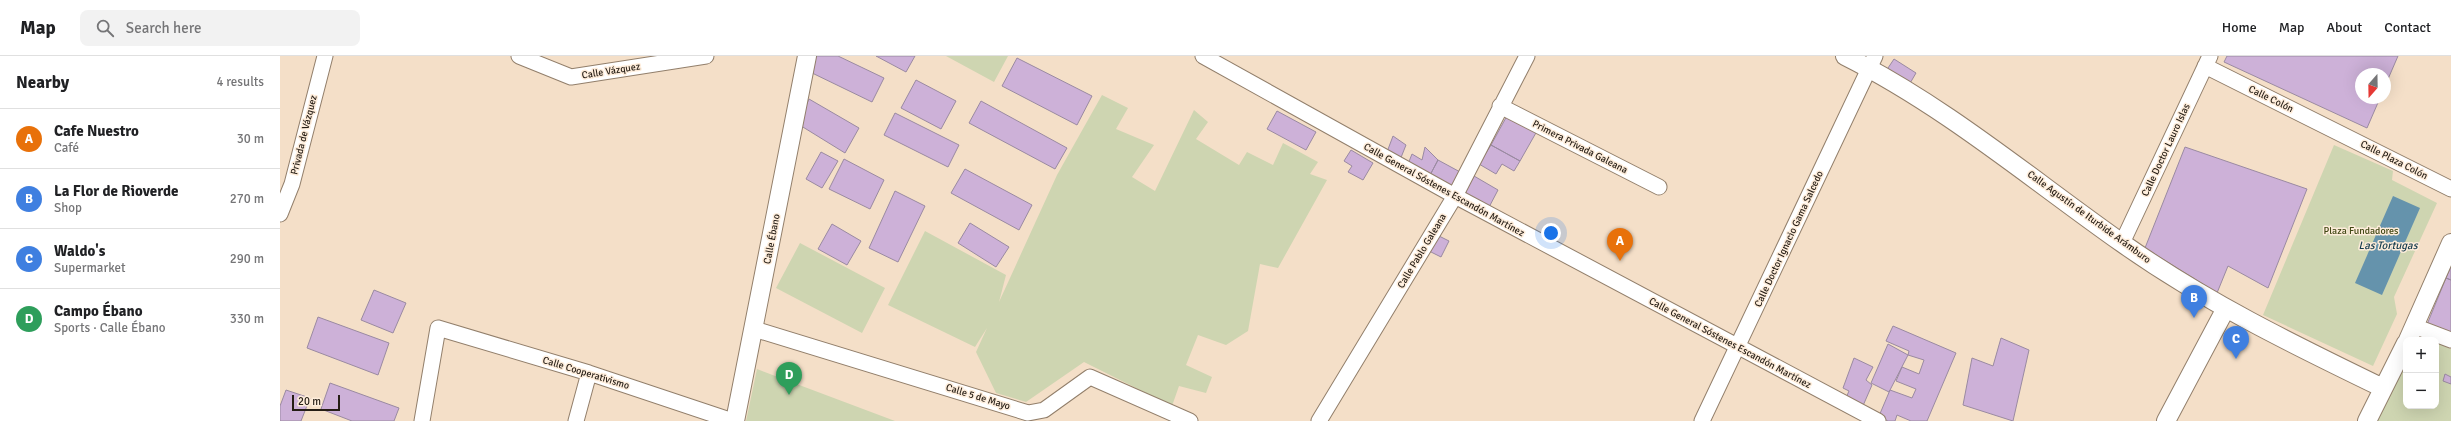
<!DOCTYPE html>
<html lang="en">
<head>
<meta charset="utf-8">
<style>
  :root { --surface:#fff; --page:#f2f2f2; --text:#202124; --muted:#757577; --line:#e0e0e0; --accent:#9945b3 }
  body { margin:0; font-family:Signika,sans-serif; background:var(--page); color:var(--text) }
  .controls { position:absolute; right:12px; bottom:12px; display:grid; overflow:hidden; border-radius:8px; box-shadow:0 4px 16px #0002 }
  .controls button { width:36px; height:36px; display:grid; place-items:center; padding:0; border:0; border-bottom:1px solid var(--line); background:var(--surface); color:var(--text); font:20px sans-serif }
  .compass { position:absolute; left:2075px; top:12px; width:36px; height:36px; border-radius:50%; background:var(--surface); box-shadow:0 4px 16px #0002; rotate:200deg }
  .scale { position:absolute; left:12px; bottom:10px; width:48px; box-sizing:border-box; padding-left:4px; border:2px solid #251d15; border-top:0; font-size:11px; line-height:14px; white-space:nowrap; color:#251d15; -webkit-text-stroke:3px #feeddb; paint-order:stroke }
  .you { position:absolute; left:1271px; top:177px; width:14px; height:14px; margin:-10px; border:3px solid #fff; border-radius:50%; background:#1a73e8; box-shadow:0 0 0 6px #1a73e833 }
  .badge { display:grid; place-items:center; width:26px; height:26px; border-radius:50%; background:var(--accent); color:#fff; font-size:13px; font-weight:700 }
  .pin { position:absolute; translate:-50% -33px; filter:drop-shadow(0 1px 2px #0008) }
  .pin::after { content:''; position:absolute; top:21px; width:14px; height:12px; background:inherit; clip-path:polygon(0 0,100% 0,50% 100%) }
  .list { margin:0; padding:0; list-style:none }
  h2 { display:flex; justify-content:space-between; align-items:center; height:52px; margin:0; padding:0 16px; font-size:17px }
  h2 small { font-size:13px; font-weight:400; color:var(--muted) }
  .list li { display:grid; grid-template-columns:26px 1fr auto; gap:12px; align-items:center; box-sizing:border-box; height:60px; padding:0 16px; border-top:1px solid var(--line) }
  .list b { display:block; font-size:15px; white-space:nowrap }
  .list p { margin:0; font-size:13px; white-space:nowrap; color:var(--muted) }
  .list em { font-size:13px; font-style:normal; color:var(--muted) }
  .icon { flex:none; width:22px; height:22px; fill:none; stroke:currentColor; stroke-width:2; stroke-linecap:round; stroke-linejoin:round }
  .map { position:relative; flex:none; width:2171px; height:365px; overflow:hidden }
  header { display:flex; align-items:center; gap:24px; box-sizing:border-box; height:56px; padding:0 20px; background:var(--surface); border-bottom:1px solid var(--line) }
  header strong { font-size:19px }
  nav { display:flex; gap:22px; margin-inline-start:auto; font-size:14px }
  .search { width:280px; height:36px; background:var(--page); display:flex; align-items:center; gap:10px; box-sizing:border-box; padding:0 14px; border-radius:8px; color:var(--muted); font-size:15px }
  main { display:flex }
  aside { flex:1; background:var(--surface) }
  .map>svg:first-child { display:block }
  .green { fill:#ced5b1 }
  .water { fill:#6593ac }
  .building { fill:#cdb1d8; stroke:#9a8aa1 }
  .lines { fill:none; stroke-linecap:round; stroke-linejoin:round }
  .minor-casing { stroke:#927f6b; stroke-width:17 }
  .tertiary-casing { stroke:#927f6b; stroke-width:20 }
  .minor { stroke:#fff; stroke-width:15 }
  .tertiary { stroke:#fff; stroke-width:18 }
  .labels { text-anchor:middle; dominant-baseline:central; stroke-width:3; stroke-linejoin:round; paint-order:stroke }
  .street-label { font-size:10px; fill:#251d15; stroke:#feeddb }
  .park-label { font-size:10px; fill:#404713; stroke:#feeddb }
  .water-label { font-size:11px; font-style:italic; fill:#123a4d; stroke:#feeddb }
</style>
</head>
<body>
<header>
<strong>Map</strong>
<div class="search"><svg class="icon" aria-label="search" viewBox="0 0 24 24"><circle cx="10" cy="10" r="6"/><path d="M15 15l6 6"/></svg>Search here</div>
<nav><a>Home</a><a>Map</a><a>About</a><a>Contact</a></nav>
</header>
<main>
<aside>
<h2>Nearby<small>4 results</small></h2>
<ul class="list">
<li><span class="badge" style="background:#e8710a">A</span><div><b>Cafe Nuestro</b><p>Café</p></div><em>30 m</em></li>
<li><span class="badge" style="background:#3f7fe0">B</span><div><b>La Flor de Rioverde</b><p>Shop</p></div><em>270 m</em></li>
<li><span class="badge" style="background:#3f7fe0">C</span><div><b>Waldo's</b><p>Supermarket</p></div><em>290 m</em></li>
<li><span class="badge" style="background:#2e9e5b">D</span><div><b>Campo Ébano</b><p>Sports · Calle Ébano</p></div><em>330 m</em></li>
</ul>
</aside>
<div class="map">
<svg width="2171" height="365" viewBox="0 0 2171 365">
  <rect width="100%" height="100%" fill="#f4dfc8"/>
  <path class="green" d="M666,0h62l-14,26z
    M822,39l26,13 -12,21 38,16 -22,32 23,14 39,-81 14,12 -12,17 43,26 8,-13 26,13 10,-22 35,19 -8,12 17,6 -49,88 -18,-4 -12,67 -22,14 -28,-10 -12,30 26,12 -6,16 -27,-7 -7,20 -88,-44 -58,40 -30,-9 -20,-41 11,-24 -12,19 -87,-42 37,-74 81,44 -7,27 58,-127z
    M2054,89l59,26 -1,9 45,23 -43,94 3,17 -24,52 -110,-51z
    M520,187l85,45 -23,45 -86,-45z
    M2156,287l15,6v72h-75l30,-60v45h30z
    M477,313l138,52h-149z"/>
  <path class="water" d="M2113,140l27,12 -38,87 -27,-12z"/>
  <path class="building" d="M535,0h23l46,22 -12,24 -64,-31z
    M596,0h39l-9,16z
    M1947,0h171l-13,30v-12h-24v24h19l-13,30 -143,-66z
    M737,2l75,38 -15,29 -75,-39z
    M1614,3l22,14 -7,12 -23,-14z
    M636,24l40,21 -15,28 -40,-21z
    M529,43l50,29 -14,25 -47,-29z
    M701,45l86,47 -12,21 -86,-46z
    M997,55l39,21 -10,18 -39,-21z
    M615,57l64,32 -11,22 -64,-32z
    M1228,58l29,17 -17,30 -29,-16z
    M1113,80l13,9 -6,15 -13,-8z
    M1211,89l29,16 -6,10 -12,-7 -6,10 -17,-10z
    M1145,91l13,13 -9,17 -21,-13 4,-10 10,6z
    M1905,91l122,42 -39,99 -40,-22 -11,27 -72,-45z
    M1071,94l22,13 -10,17 -15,-8 4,-6 -8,-5z
    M541,96l17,9 -16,27 -16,-9z
    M564,103l40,21 -14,29 -41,-20z
    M1158,104l24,13 -8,15 -25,-11z
    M685,113l67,36 -13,25 -68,-37z
    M1194,120l24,14 -11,21 -20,-11 -1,-9z
    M615,135l30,15 -27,56 -29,-14z
    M690,167l39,24 -13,20 -38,-24z
    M552,168l29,17 -14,24 -29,-16z
    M1157,179l12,6 -8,16 -12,-6z
    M2171,210v14l-5,-2z
    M2166,222l5,2v57l-25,-10z
    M94,234l32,13 -13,30 -32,-13z
    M38,261l71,26 -11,32 -71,-27z
    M1613,270l63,27 -29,68h-16l-14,-6 -2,6h-7l-9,-5 11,-26 22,8 4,-9 -20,-8 6,-14 17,7 5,-14 -16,-5 1,-4 -23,-10z
    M1721,282l28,12 -16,71 -50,-16 9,-47 21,8z
    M1608,288l20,11 -19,37 -18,-9z
    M1574,302l19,9 -7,13 6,5 -10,23 -17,-8 4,-9 -6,-3z
    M2165,318l6,3v7l-8,-3z
    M50,327l69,25 -5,13h-42l-31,-12z
    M6,334l24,8 -9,23h-21v-15z"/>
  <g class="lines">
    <defs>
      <path id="minor" d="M239,0l52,21 135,-21
        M923,0l252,140 423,225
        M1925,10l246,123
        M1220,50l159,81
        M0,158l12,-30 33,-128
        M1842,187l88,-187
        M2134,270l37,14
        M474,273l274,84 16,-3 46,-33 100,44
        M142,365l16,-93 151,45 144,48
        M296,365l13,-48
        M1039,365l136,-225 72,-140
        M1422,365l173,-365"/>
      <path id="tertiary" d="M1565,0c100,50 186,123 277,187 82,58 170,101 261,145
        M2128,284l43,-97
        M455,365l72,-365
        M1886,365l59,-111
        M2087,365l39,-78"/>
    </defs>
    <use href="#minor" class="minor-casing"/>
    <use href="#tertiary" class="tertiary-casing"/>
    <use href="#minor" class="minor"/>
    <use href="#tertiary" class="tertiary"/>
  </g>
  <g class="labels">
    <g class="street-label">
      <text transform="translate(331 15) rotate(-9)">Calle Vázquez</text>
      <text transform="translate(1991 43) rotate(26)">Calle Colón</text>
      <text transform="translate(24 79) rotate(-76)">Privada de Vázquez</text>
      <text transform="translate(1300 91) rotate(27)">Primera Privada Galeana</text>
      <text transform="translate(1886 94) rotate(-65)">Calle Doctor Lauro Islas</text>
      <text transform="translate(2114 104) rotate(27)">Calle Plaza Colón</text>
      <text transform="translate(1164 134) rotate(29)">Calle General Sóstenes Escandón Martínez</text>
      <text transform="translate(1809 161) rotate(36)">Calle Agustín de Iturbide Arámburo</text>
      <text transform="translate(492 183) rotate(-79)">Calle Ébano</text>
      <text transform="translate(1509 183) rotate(-65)">Calle Doctor Ignacio Gama Salcedo</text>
      <text transform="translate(1142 195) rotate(-59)">Calle Pablo Galeana</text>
      <text transform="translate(1450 287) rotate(28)">Calle General Sóstenes Escandón Martínez</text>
      <text transform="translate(306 317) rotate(17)">Calle Cooperativismo</text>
      <text transform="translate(698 341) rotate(17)">Calle 5 de Mayo</text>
    </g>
    <g class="park-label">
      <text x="2081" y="175">Plaza Fundadores</text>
    </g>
    <g class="water-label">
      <text x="2108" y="189">Las Tortugas</text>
    </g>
  </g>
</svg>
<div class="controls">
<button>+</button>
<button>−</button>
</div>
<svg class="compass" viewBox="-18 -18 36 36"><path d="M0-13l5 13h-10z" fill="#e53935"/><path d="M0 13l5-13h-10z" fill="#757577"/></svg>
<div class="scale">20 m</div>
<div class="you"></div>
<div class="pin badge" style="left:1340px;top:205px;background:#e8710a">A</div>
<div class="pin badge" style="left:1914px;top:262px;background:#3f7fe0">B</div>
<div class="pin badge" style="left:1956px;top:303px;background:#3f7fe0">C</div>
<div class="pin badge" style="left:509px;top:339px;background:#2e9e5b">D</div>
</div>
</main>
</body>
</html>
